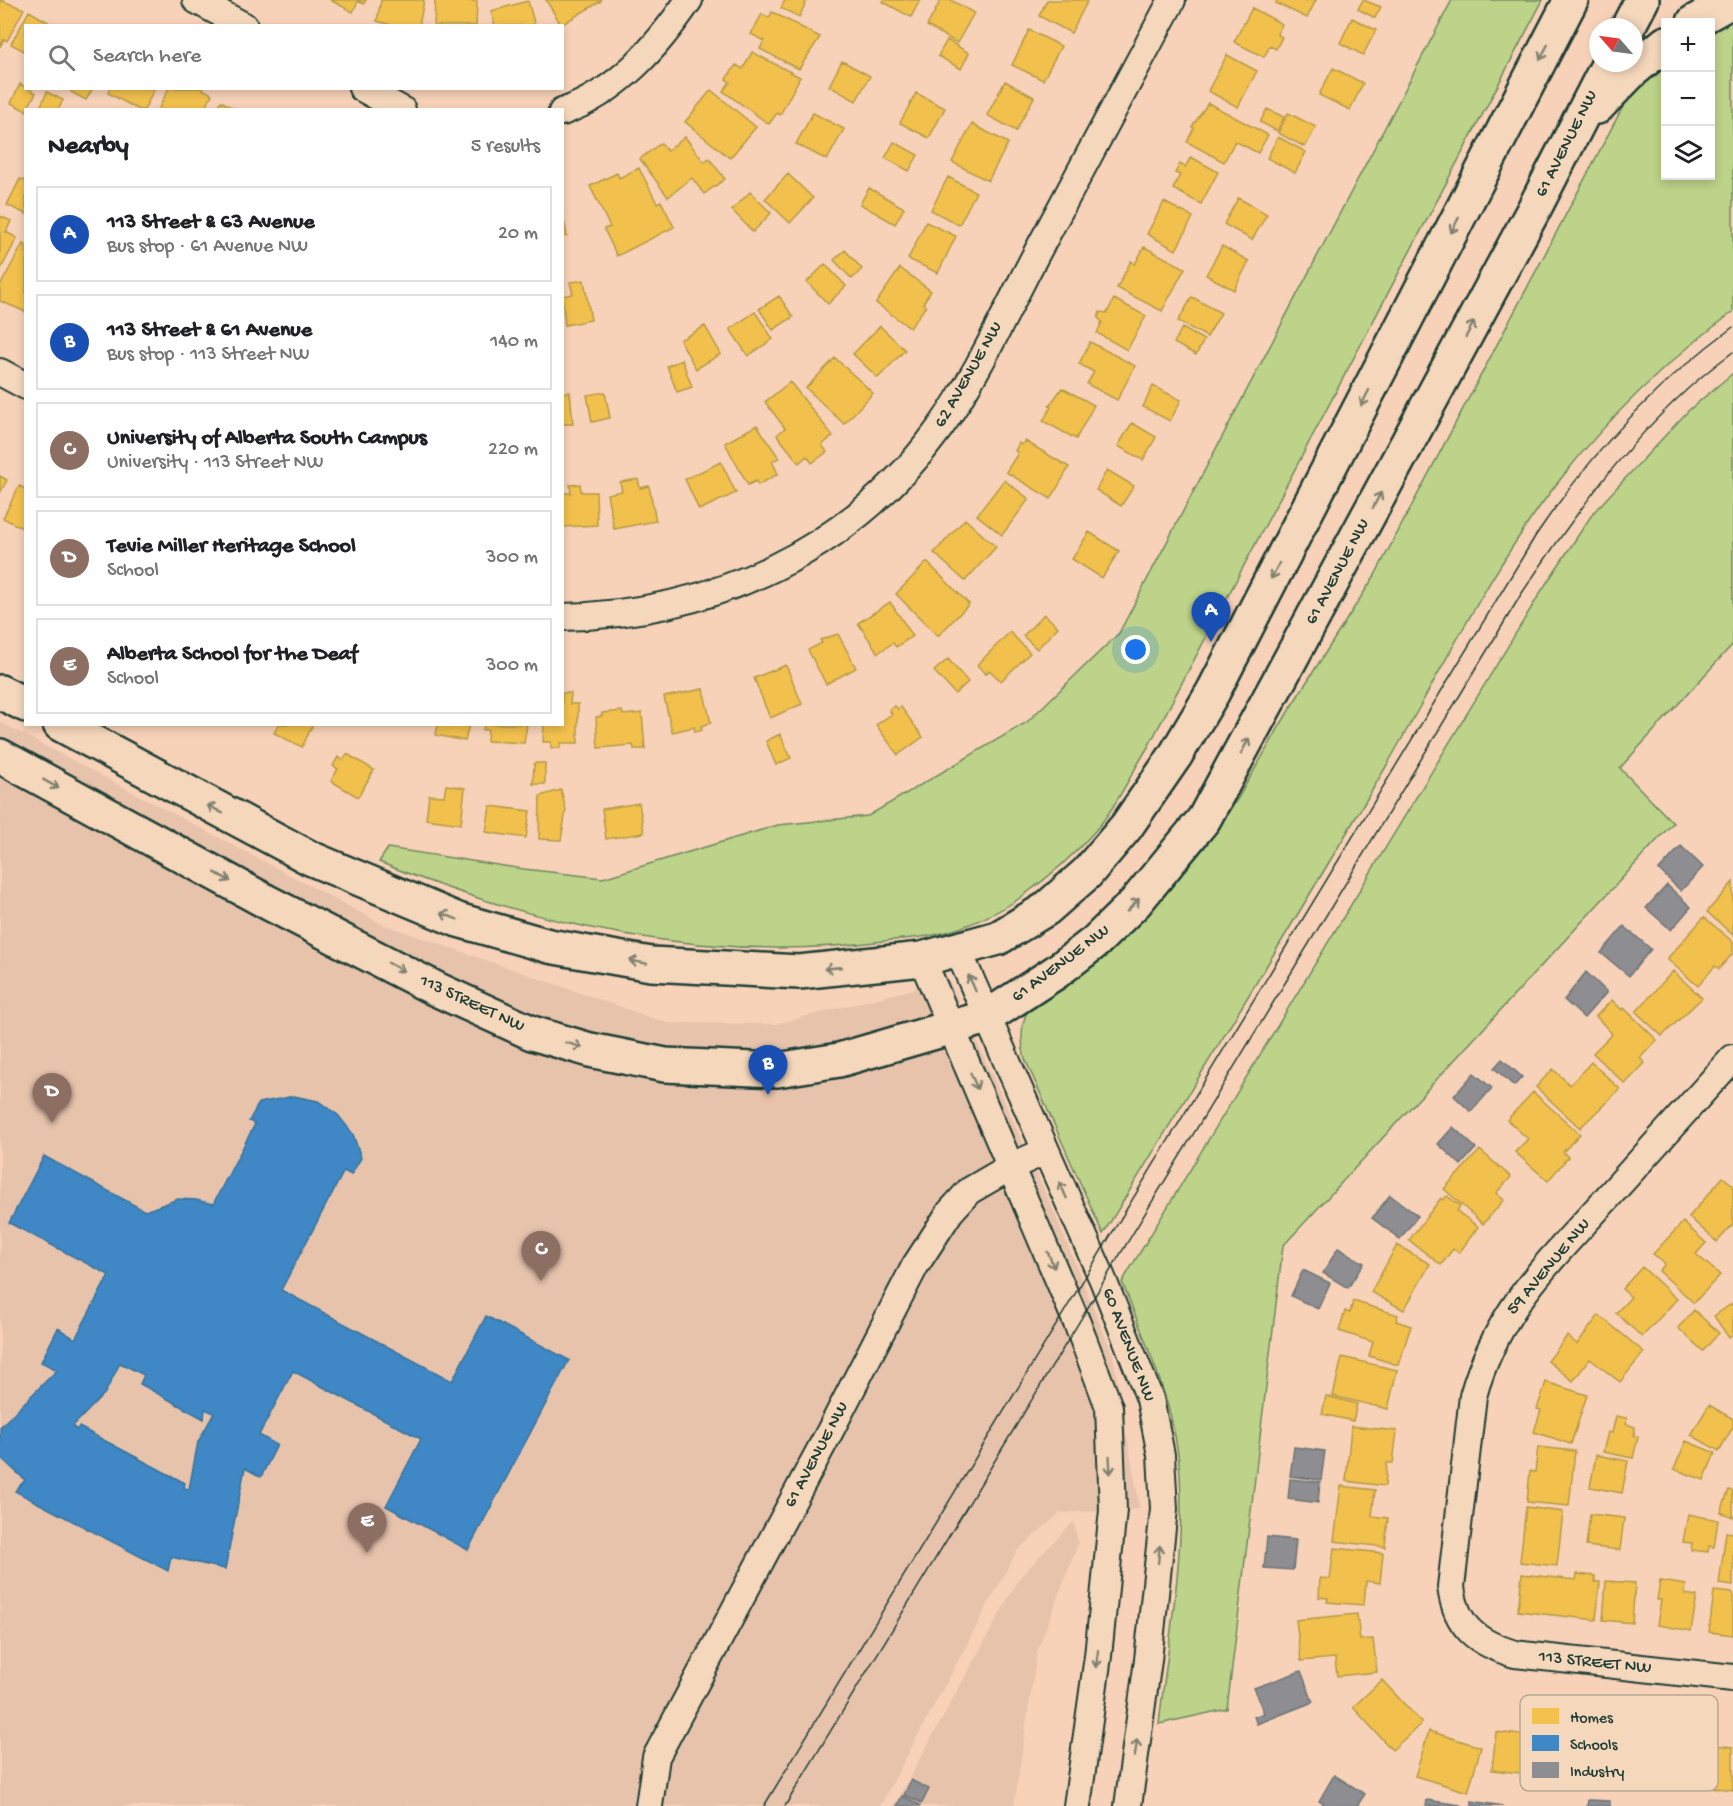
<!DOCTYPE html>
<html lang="en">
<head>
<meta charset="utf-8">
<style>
  :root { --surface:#fff; --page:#f6f6f6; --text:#202124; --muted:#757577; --line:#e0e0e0; --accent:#ea580c }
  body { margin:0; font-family:"Gochi Hand",sans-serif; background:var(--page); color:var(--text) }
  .controls { position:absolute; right:18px; top:18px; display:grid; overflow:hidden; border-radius:0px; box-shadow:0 3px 9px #0003 }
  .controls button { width:54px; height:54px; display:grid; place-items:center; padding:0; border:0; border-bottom:2px solid var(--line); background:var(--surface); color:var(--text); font:30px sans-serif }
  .compass { position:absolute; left:1589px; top:18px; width:54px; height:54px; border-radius:50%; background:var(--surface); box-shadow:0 3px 9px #0003; rotate:298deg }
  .you { position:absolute; left:1136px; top:650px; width:21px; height:21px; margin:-15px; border:4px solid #fff; border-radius:50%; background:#1a73e8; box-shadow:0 0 0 9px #1a73e833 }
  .badge { display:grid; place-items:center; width:39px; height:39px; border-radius:50%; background:var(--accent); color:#fff; font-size:20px; font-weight:700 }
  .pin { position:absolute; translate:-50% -50px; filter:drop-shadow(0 2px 3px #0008) }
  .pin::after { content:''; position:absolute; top:32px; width:21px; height:18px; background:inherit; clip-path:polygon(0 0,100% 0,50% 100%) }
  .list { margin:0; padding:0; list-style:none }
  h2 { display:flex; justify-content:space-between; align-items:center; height:78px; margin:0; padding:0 24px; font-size:26px }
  h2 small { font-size:20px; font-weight:400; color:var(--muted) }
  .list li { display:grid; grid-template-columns:39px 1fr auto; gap:18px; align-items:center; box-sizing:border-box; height:96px; margin:0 12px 12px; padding:0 12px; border:2px solid var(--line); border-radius:0px }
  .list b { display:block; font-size:22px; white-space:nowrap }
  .list p { margin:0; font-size:20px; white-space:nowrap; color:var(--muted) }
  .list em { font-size:20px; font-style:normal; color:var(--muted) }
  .icon { flex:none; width:33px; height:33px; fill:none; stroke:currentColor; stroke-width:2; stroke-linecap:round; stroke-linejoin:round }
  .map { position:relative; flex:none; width:1733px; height:1806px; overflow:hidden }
  .search { position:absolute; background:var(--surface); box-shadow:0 3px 9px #0003; left:24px; top:24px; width:540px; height:66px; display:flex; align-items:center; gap:15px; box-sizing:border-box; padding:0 21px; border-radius:0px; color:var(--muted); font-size:22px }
  .panel { position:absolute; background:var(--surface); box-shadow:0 3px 9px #0003; left:24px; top:108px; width:540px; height:618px; border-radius:0px }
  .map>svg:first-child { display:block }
  .built { fill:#e7c3ac }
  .green { fill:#bcd389; stroke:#6e885e; stroke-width:1.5 }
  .homes { fill:#f2c14e; stroke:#b39946; stroke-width:1.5 }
  .schools { fill:#3f88c5; stroke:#35729a; stroke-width:1.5; fill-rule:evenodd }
  .industry { fill:#8d8d92; stroke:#6c7576; stroke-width:1.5 }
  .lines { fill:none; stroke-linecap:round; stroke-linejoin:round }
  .minor-casing { stroke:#1f3d34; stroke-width:30 }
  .major-casing { stroke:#1f3d34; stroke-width:38 }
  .minor { stroke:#f5d7bb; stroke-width:26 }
  .major { stroke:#f5d7bb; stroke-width:33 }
  .tram { stroke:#1f3d34; stroke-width:1.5 }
  .oneway { stroke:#7f8271 }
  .labels { text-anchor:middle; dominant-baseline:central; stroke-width:6; stroke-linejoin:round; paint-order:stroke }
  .street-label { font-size:18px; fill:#1f3d34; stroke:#f5d7bb }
  .key { fill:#f5d7bb; stroke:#b5a992; stroke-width:1.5 }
  .key-label { font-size:16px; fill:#1f3d34 }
</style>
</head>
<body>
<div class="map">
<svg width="1733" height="1806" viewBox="0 0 1733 1806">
  <rect width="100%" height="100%" fill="#f8d2b8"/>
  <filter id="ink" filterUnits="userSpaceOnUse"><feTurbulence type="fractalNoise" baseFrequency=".0167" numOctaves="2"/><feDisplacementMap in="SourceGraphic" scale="12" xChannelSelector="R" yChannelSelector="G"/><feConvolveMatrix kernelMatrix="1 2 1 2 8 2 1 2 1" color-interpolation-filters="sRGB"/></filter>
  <g filter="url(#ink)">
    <path class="built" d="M0,722l382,202 285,99 109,1 173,-44 103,227 61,148 27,154 -80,4 -43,38 -137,255h-880z
      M1074,1521l4,23 -41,108 -23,154h-120l126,-229z"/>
    <path class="green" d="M1452,0h91l-395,747c-17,27 -32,60 -53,84 -20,23 -46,46 -71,64 -23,17 -58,33 -86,39 -17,4 -36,5 -54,7 -172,23 -347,-14 -505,-79l9,-14 136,21 79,9 175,-53 90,-9 159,-94 92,-89z
      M1733,14v298c-62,46 -122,103 -170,164 -70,87 -123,198 -179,294 -92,156 -187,310 -281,464l-78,-175c-5,-19 -5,-37 6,-55l77,-58 55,-49 41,-49 34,-50 54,-93 83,-130 252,-476 38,-40 1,117h44l1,-150z
      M1733,373v271l-113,124 53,55 -390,423 -56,463 -68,15c9,-82 26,-167 21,-250 -4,-67 -34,-130 -58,-192l420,-692 51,-77 96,-103z"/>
    <path class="homes" d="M0,0l24,9 -17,32 -3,-2 -4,8z
      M330,0h36l-2,4 -6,-3 -5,11z
      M381,0h43l-5,26h-25l-17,-5z
      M435,0l42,1 -1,25h-42z
      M546,0h55v1l-40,24z
      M785,0h22l-8,17 -18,-9z
      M884,0h36l-9,17 -28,-15z
      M941,0h10l23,13 -17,30 -30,-17z
      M1047,0h41l-17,33 -32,-17z
      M1277,0h39l-9,18 -31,-15z
      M1363,0l18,7 -6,11 -17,-9z
      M528,1l7,25h-40l-4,-15z
      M1252,8l30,16 -5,10 5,3 -6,12 -6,-3 -6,11 -30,-15z
      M29,11l26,15h-29v26l-15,-8z
      M772,12l48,25 -21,32 -39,-20 4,-8 -13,-7 11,-20 7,4z
      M1352,18l24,12 -13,25 -23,-12z
      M1029,30l32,16 -18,34 -31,-15z
      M947,40l22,13 -8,16 -23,-13z
      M752,52l48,25 -20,38 -3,-2 -8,11 -46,-33 7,-9 -4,-3 10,-14 7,4z
      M1227,55l30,16 -19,36 -30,-16z
      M842,61l28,15 -14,25 -27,-15z
      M1333,68l30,15 -13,27 -31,-15z
      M1005,81l29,16 -18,34 -29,-16z
      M20,84l16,9 -10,18 -15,-8z
      M73,88h20l-7,12 -15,-8z
      M110,88h45l-11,22h-5l-31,-17z
      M169,88h32l11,6 -8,16h-46z
      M711,90l45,37 -26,31 -45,-36z
      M47,92l16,8 -5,10h-19z
      M916,93l29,15 -16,30 -29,-15z
      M221,101l15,9h-20z
      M1208,103l60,32 -10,18 -23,-12 -11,21 -37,-20 7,-14 -2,-1z
      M1267,109l17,8 -7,14 -17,-9z
      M813,113l31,16 -17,31 -31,-16z
      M1288,113l28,14 -11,20 -27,-14z
      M972,124l36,19 -20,38 -36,-19z
      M685,137l19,25 5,-4 16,21 -21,15 -12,-16 -24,19 -28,-38 21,-16 6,8z
      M1278,137l28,15 -11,21 -28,-15z
      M894,142l24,13 -9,16 -24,-13z
      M1191,157l27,15 -17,32 -28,-15 7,-14 -5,-2 5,-9 5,3z
      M639,168l18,35 4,-2 13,26 -57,29 -13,-27 6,-2 -20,-41 27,-13 2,5z
      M788,174l25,24 -23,25 -25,-24z
      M948,177l28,15 -17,33 -28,-15z
      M20,179l6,2v33l-19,-9z
      M869,188l35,20 -9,16 -35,-20z
      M750,192l21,21 -18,19 -21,-22z
      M1238,198l29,16 -15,26 -28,-16z
      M1164,202l29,15 -17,33 -29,-16z
      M562,210l5,26 -5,1z
      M0,216l11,5 -5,11 11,6 -17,33z
      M926,222l30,14 -18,37 -30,-14z
      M23,244l3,1v67l-26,-11v-15z
      M1222,246l27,15 -15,29 -28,-15z
      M1144,247l41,21 -23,43 -45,-23 14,-27 4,3z
      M845,250l17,19 -10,10 -18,-19z
      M825,264l21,22 -18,18 -21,-22z
      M900,268l31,23 -8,12 3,3 -16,22 -34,-25z
      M584,280l7,40 -26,5 -3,-29 11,-2 -3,-12z
      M779,296l14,21 -20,13 -14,-21z
      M1192,297l29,16 -14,24 -29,-16z
      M1114,299l32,17 -19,34 -30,-17 5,-11 -4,-4 2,-6 7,1z
      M755,312l18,27 -25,17 -18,-27z
      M705,326l16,28 -25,15 -16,-29z
      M880,326l25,24 -27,28 -25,-24z
      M1182,328l22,12 -8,15 -22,-12z
      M1090,342l45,24 -18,34 -30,-16 7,-12 -15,-8z
      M835,358l38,35 -29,31 -38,-36z
      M682,360l10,27 -15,5 -10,-26z
      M790,382l43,54 -11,9 5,7 -15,11 -5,-7 -8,7 -22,-28 8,-7 -20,-26z
      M1153,386l28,14 -11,21 -27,-14z
      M1062,388l32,17 -18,34 -33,-18 8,-14 -2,-1z
      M570,392l3,32h-11v-31z
      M605,392l5,26 -18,4 -5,-27z
      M1132,423l24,14 -13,23 -25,-14z
      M757,425l22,33 -7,3 6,13 -20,11 -2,-4 -8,4 -23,-42z
      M1025,441l44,26 -18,32 -45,-27 12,-19 -3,-2 4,-8 3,2z
      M721,462l15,31 -37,17 -14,-31z
      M1107,470l27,16 -13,20 -25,-16z
      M0,476l7,4 -7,13z
      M638,479l2,9 9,-2 7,35 -42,8 -7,-35 15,-3 -2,-9z
      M1004,480l25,19 -27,36 -25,-20z
      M580,484l1,8h15l1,33 -35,2v-34h9l-1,-8z
      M19,486l7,3v41l-23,-12z
      M965,519l31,28 -31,34 -31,-28z
      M1089,532l30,19 -17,27 -30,-19z
      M927,562l42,42 -31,32 -42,-42z
      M890,602l23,34 -17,11 -3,-4 -15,10 -20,-30z
      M1044,614l14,13 -21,22 -14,-13z
      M1010,632l20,21 -29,28 -12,-11 -3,4 -9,-9z
      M838,634l18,34 -30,16 -18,-34 14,-7 -2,-3z
      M948,659l20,23 -13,12 -21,-23z
      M786,665l16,39 -32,14 -16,-40z
      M703,689l8,34 -10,3 1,4 -7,2 -1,-5 -22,5 -8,-35z
      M562,693h9l-1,11h8v39h-17l-1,5h-9v-6h-8l1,-18h18z
      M895,706l3,3 3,-2 22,30 -25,18 -22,-30 16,-11 -3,-4z
      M622,711l1,4 19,-2 3,36h-11l-1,-4 -35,3 -2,-31 6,-1v-3z
      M279,724h34l-11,23 -28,-14z
      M438,724h31l-4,17 -29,-6z
      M484,724h43l-3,19 -37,-2 1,-11h-5z
      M780,734l11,24 -15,7 -10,-24z
      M347,754l27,16 -16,27 -27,-16 7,-12 -5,-3 5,-9 5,3z
      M534,763h11v21h-12z
      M446,785l19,3 -4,36 -35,-5 3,-24 15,1z
      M561,790l5,20 -5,30 -22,-1 1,-43z
      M639,803l5,30 -38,6 -4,-30z
      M490,806l40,5 -4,27 -40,-6z
      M1733,882v53l-26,-23z
      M1704,917l29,25v11l-14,16 -4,-3 -17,20 -31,-27z
      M1673,971l29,27 -40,38 -26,-24z
      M1612,1000l10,10 2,-2 33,32 -17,18 5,5 -20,21 -32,-31 19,-19 -16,-18z
      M1591,1062l29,27 -40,39 -44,-41 17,-18 17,16z
      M1533,1092l47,42 -17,18 5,5 -20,24 -33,-29 13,-13 -21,-19z
      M1480,1150l31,27 -15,16 8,7 -21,24 -39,-35z
      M1723,1177l10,8v39l-16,18 -28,-25z
      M1447,1196l13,10 -3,5 21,16 -19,26 -6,-4 -12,16 -32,-25 32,-42 2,2z
      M1683,1222l23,21 -10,11 24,21 -26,28 -35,-32 6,-7 -12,-10z
      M1397,1245l33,19 -26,46 -33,-18z
      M1642,1267l35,32 -35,38 -26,-24 15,-16 -9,-8z
      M1353,1301l45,14 -2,6 15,5 -13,39 -29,-9 4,-14 -34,-11 6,-20 5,2z
      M1733,1303v32l-4,3 -15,-22z
      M1694,1310l25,23 -16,18 -25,-23z
      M1599,1315l45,37 -24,30 -30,-23 -17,22 -25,-20 19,-25 10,8z
      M1342,1357l55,13 -9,39 -55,-13z
      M1546,1382l41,13 -16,49 -37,-12 7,-22 -4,-1z
      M1326,1396l31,8 -4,17 -31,-7z
      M1709,1405l24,14v8l-14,24 -28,-16z
      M1616,1416l11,2 -1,6 9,3 -1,9 4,1 -5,21 -30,-6 5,-20 4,1z
      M1351,1426l46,5 -4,32h-6l-2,23 -39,-5z
      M1686,1441l29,12 -11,27 -30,-11z
      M1538,1447l37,4 -6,55 -42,-4 3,-31 5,1z
      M1596,1455l32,6 -6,32 -32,-6z
      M1341,1486l34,4 -3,26 16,2 -3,29 -51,-6z
      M1729,1490l4,1v26l-12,-5z
      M1526,1507l37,5 -6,54 -37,-4z
      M1590,1514l34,4 -4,32 -34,-4z
      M1688,1514l30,6 -4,27 -5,-1 -1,6 -17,-2 1,-7 -9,-1z
      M1726,1532l7,1v53l-14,-2z
      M1334,1548l49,5 -3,30 -14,-2 -2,24 -37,-3 1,-4 -9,-1 1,-19 10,1z
      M1522,1574l54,6 1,-6 18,2v6h5l-4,38 -78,-9z
      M1606,1581l29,2 -3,40 -29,-3z
      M1660,1581l26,4 -1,9 12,2 -6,35 -34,-6 4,-25h-4z
      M1714,1591l19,2v42l-24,-3z
      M1357,1614l3,26 13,-1 4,33 -40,4 -2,-18 -34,3 -5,-41z
      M1382,1680l40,43 -30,27 -39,-43z
      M1429,1731l52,16 -13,45 -53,-16z
      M1496,1732l57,7 -4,37 -57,-6z
      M1666,1741l29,8 1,-6 37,4v43l-41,-5 -36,-10z"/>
    <path class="schools" d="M294,1096l24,5 20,14 15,19 8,24 -10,17 -7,-4 -63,119 171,91 34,-65 83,44 -101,190 -82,-44 35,-67 -128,-68 -34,64 18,10 -16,32 -16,-9 -20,101 -54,-12 -3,14 -153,-80 10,-11 -25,-23v-30l57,-57 -16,-8 17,-34 17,11 34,-64 -100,-52 35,-67 101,55 33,-12 18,1 17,4 42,-80 -6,-3 10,-18zM120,1363l24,12 -4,9 64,35 1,-10 9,4 -16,29 -9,47 -5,-1 1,-5 -106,-56 -3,3 -3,-4 32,-33z"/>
    <path class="industry" d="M1681,846l22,21 -22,24 -22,-21z
      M1667,885l24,22 -20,23 -25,-22z
      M1624,926l27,23 -22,27 -28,-23z
      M1586,972l21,20 -23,26 -20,-18z
      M1502,1059l20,18 -8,9 -20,-18z
      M1474,1073l18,15 -21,24 -17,-16z
      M1453,1127l23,21 -15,17 -23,-21z
      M1390,1195l28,21 -18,23 -28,-21z
      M1338,1248l26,15 -16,25 -25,-15z
      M1303,1270l27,13 -12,26 -27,-13z
      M1294,1447l31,4 -4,29 -31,-4z
      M1290,1479l30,3 -2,21 -30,-4z
      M1267,1537l29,3 -3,30 -29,-2z
      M1301,1671l12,31 -56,22 -3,-7 10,-4 -10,-25z
      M1334,1775l31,19 -8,12h-30l-8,-5z
      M911,1780l18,9 -7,14 -18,-8z
      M902,1796l18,9v1h-23z
      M1427,1800l33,5v1h-34z
      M1588,1800l22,1v5h-23z
      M1472,1801l31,5h-31z"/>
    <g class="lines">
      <defs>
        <path id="minor" d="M196,0l48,26
          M362,88l40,22
          M562,112c56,-20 95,-65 127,-112
          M0,372l26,14
          M562,617c150,-3 288,-65 377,-188 38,-53 65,-114 95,-171 46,-86 92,-172 138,-258
          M957,948l146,332 47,119 11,56 3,54 -16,151 -20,146
          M922,959l155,364 32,84 4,103 -15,146 -21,150
          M1733,1058c-42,47 -84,93 -126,140 -58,64 -110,112 -134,198l-22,191c5,40 26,56 64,67l218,24
          M649,1806l7,-49 173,-324 86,-167 35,-54 19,-21 43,-25 34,-15"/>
        <path id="major" d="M1694,22l39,-22
          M1628,27l14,-27
          M1597,107l35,-36 34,-28
          M0,692l26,13
          M60,724l250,134 148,62 91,26 102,18 148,8 123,-13 76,-21 48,-29 41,-36 39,-46 49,-71 38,-64 358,-692
          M0,756l269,147 167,86 96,44 58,17 75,15 112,5 62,-10 148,-43 69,-45 39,-30 40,-39 69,-84 329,-608 76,-148"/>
      </defs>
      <use href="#minor" class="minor-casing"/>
      <use href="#major" class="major-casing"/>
      <use href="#minor" class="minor"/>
      <use href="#major" class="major"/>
      <path class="tram" d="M764,1806l772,-1271c54,-80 119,-151 197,-208
        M785,1806l737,-1213c60,-89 123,-177 211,-241"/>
    </g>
    <defs><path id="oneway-shaft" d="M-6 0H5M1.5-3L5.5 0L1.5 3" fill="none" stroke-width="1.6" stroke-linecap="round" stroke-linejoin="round" transform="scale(1.5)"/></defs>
    <g class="oneway">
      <use href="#oneway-shaft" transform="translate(1544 52) rotate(117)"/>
      <use href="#oneway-shaft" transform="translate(1455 225) rotate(117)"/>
      <use href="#oneway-shaft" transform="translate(1470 329) rotate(-62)"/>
      <use href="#oneway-shaft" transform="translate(1365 398) rotate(117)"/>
      <use href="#oneway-shaft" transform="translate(1377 500) rotate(-62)"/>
      <use href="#oneway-shaft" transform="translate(1275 571) rotate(117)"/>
      <use href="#oneway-shaft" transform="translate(1245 746) rotate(-62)"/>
      <use href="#oneway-shaft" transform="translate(51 784) rotate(29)"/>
      <use href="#oneway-shaft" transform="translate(215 809) rotate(-151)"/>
      <use href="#oneway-shaft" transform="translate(223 877) rotate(29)"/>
      <use href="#oneway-shaft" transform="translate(1133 905) rotate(-46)"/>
      <use href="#oneway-shaft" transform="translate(449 916) rotate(-158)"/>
      <use href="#oneway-shaft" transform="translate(638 962) rotate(-170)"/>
      <use href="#oneway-shaft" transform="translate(396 967) rotate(28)"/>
      <use href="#oneway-shaft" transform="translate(833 968) rotate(174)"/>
      <use href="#oneway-shaft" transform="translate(972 983) rotate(-114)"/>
      <use href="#oneway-shaft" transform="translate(574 1045) rotate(17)"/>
      <use href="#oneway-shaft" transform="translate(974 1081) rotate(67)"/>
      <use href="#oneway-shaft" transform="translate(1063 1190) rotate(-114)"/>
      <use href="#oneway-shaft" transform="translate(1051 1260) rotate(67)"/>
      <use href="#oneway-shaft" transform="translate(1110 1465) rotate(87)"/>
      <use href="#oneway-shaft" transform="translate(1159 1554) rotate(-84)"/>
      <use href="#oneway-shaft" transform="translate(1097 1659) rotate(97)"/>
      <use href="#oneway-shaft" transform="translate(1136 1748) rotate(-82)"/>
    </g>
  </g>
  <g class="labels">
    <g class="street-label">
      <text transform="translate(1567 144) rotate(-63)">61 AVENUE NW</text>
      <text transform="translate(969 375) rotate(-60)">62 AVENUE NW</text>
      <text transform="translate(1338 572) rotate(-62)">61 AVENUE NW</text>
      <text transform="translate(1061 964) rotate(-37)">61 AVENUE NW</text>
      <text transform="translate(472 1004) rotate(25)">113 STREET NW</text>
      <text transform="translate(1549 1267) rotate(-50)">59 AVENUE NW</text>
      <text transform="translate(1128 1345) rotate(69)">60 AVENUE NW</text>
      <text transform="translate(817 1455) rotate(-62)">61 AVENUE NW</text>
      <text transform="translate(1595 1663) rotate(6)">113 STREET NW</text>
    </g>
  </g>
  <rect x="1520" y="1695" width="198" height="96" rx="9" class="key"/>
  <rect x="1532" y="1708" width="27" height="16" fill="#f2c14e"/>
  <rect x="1532" y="1735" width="27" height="16" fill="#3f88c5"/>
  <rect x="1532" y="1762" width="27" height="16" fill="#8d8d92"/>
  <g class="key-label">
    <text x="1570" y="1722">Homes</text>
    <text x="1570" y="1749">Schools</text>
    <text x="1570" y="1776">Industry</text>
  </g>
</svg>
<div class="controls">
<button>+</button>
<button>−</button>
<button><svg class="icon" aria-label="layers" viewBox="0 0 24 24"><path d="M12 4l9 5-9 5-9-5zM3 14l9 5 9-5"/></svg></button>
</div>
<svg class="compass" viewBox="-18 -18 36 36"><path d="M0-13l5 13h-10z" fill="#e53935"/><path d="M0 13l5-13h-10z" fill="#757577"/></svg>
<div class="you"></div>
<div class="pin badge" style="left:1211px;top:642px;background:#1a4fb4">A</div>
<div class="pin badge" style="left:768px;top:1095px;background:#1a4fb4">B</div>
<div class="pin badge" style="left:541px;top:1281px;background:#8d6e63">C</div>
<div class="pin badge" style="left:52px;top:1123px;background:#8d6e63">D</div>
<div class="pin badge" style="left:367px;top:1553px;background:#8d6e63">E</div>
<div class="search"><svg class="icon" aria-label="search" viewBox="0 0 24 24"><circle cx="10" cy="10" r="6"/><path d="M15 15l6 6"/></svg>Search here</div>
<section class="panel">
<h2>Nearby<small>5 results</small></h2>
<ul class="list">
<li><span class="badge" style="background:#1a4fb4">A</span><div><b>113 Street &amp; 63 Avenue</b><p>Bus stop · 61 Avenue NW</p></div><em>20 m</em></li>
<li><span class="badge" style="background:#1a4fb4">B</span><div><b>113 Street &amp; 61 Avenue</b><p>Bus stop · 113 Street NW</p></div><em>140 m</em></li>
<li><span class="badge" style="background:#8d6e63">C</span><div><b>University of Alberta South Campus</b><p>University · 113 Street NW</p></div><em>220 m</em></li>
<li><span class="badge" style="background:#8d6e63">D</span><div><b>Tevie Miller Heritage School</b><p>School</p></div><em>300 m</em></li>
<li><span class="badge" style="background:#8d6e63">E</span><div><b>Alberta School for the Deaf</b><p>School</p></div><em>300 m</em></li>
</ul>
</section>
</div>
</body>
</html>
